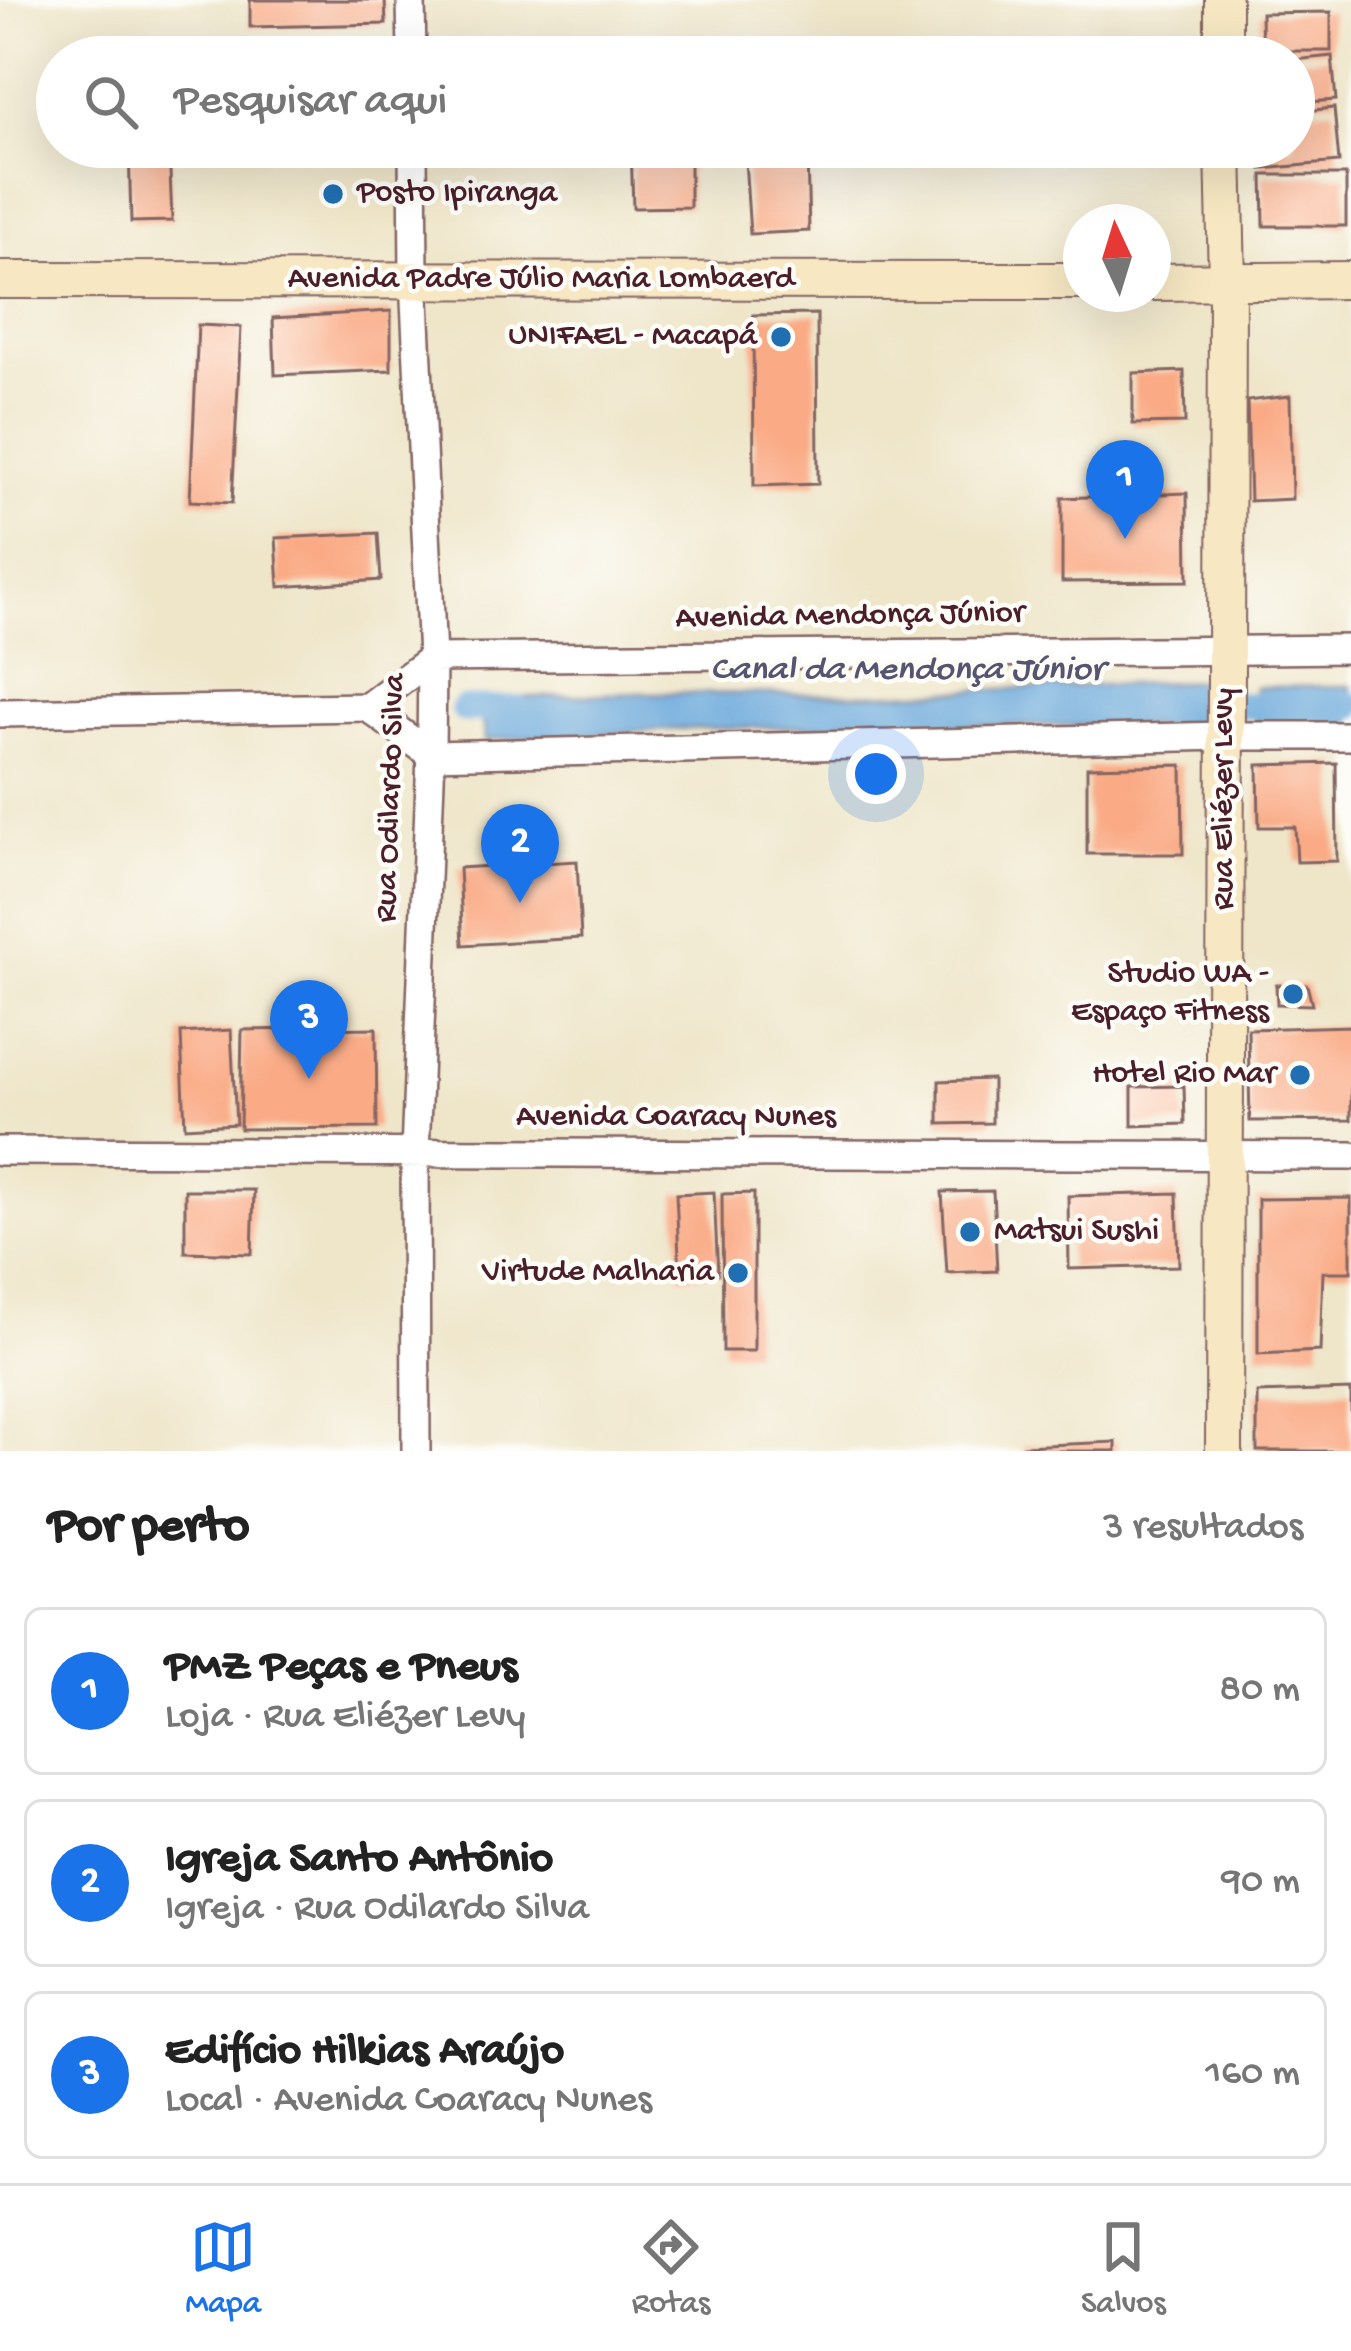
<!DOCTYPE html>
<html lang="pt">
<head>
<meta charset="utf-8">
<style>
  :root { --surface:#fff; --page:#f6f6f6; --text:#222; --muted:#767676; --line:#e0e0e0; --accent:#1a73e8 }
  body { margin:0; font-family:"Gochi Hand",sans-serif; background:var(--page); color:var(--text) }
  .compass { position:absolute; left:1063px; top:204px; width:108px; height:108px; border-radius:50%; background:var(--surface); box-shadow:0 12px 48px #0002; rotate:356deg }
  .you { position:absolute; left:876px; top:774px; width:42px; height:42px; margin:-30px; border:9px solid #fff; border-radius:50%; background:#1a73e8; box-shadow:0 0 0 18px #1a73e833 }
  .badge { display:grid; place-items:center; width:78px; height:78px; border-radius:50%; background:var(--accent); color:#fff; font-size:39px; font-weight:700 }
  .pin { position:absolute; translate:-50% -99px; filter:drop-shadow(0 3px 6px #0008) }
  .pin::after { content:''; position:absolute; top:63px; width:42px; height:36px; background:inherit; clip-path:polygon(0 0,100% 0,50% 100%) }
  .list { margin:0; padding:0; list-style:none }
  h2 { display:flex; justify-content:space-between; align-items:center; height:156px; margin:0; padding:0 48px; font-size:51px }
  h2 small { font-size:39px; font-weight:400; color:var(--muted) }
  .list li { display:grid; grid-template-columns:78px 1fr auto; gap:36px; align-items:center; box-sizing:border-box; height:168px; margin:0 24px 24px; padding:0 24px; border:3px solid var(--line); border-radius:18px }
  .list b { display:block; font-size:45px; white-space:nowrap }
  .list p { margin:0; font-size:39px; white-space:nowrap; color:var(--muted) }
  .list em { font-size:39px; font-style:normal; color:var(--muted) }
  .icon { flex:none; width:66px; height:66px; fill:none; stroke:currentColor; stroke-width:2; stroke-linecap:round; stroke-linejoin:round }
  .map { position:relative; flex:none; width:1351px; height:1451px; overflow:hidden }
  .search { position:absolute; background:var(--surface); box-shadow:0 12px 48px #0002; left:36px; right:36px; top:36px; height:132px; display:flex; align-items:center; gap:30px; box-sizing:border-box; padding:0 42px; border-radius:66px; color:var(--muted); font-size:45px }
  .sheet { height:732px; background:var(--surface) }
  nav { display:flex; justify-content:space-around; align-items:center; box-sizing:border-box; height:168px; border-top:3px solid var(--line); background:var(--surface); font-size:33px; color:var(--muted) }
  nav a { display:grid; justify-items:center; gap:6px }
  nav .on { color:var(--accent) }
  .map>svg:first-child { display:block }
  .water { fill:#67a7da; stroke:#586382; stroke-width:3 }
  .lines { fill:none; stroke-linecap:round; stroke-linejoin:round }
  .canal { stroke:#67a7da; stroke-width:27 }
  .building { fill:#faab86 }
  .street-casing { stroke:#846563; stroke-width:32 }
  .secondary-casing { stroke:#846563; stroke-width:40 }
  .street { stroke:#fff; stroke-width:27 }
  .secondary { stroke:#f7e8c3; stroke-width:36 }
  .poi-dot { fill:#1f6fb2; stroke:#fdfcf7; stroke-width:4.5 }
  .labels { text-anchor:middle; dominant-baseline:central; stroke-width:9; stroke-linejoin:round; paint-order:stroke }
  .poi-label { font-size:33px; fill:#4a1f2b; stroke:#fdfcf7; text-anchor:end }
  .street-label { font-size:33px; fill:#4a1f2b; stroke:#fdfcf7 }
  .water-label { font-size:36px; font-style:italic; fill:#565571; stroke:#fdfcf7 }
</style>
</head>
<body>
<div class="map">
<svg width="1351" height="1451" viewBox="0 0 1351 1451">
  <rect width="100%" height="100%" fill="#fdfcf7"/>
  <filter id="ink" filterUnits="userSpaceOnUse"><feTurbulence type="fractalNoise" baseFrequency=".00833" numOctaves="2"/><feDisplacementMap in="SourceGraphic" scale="24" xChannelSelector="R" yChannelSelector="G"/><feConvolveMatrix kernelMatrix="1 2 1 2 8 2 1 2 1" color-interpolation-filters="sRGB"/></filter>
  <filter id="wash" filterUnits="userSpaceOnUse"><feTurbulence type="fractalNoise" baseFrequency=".004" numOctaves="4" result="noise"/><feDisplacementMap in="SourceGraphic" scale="48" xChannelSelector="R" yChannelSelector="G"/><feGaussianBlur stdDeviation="2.7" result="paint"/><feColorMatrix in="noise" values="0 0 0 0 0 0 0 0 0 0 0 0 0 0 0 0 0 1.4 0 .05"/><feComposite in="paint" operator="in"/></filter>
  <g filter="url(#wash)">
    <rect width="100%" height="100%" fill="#efe6ca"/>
    <path class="water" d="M1204,681l1,45 -323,-1 -199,4 -198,11 -3,-41 158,-6 234,1z
      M1351,686v43h-96v-42z"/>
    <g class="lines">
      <path class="canal" d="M1170,706l181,-1
        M464,709h55"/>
    </g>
    <g id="blocks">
      <path class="building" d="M250,0h135l1,24 -136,3z
        M1331,12v39h-69l-1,-38z
        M1332,56l4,44 -42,3v-43z
        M1334,108l5,54 -77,7 -2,-22h34v-35z
        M129,147h40l3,74 -41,1z
        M631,147h59v60l-57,1z
        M807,157l2,74 -59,3 -5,-74z
        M1263,175h83v51h-82z
        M391,311v59l-116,5 -2,-57z
        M817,314l1,170 -64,2 -1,-171z
        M198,325l43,2 -9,176 -42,-2z
        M1184,371l1,52 -52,1v-51z
        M1290,396l2,103 -42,2 -3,-100z
        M1187,493l1,88 -126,1v-84z
        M378,533l3,47 -102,7 -3,-49z
        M1336,763l1,98 -40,1 -2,-35h-36l-1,-62z
        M1182,765l1,89h-96v-87z
        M577,861l4,77 -118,7 -4,-77z
        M1276,985h31l5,20 -35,-1z
        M1351,1026v94l-101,1 -2,-92z
        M376,1028l1,100 -137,1 2,-99z
        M231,1030l5,94 -51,3 -4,-94z
        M992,1079v44l-53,1v-43z
        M1184,1086l1,38 -53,2v-39z
        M185,1190h69l-2,64 -67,-2z
        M993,1191l4,80 -50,2 -5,-81z
        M714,1192l4,82 -38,3 -4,-83z
        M754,1193v158h-31l-1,-157z
        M1177,1193l2,73 -110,3 -1,-73z
        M1351,1198v74h-28l-3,79 -62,3v-155z
        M1351,1390v61h-94v-58z
        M1116,1442v9h-93v-5z"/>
    </g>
  </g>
  <g filter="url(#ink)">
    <use href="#blocks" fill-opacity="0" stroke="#846563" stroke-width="3"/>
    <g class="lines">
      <defs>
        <path id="street" d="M411,0l1,57
          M413,147l1,132 18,379 -1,97 -16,398 1,298
          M367,707l64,48 794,-19h126
          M0,713l367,-6 65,-49 919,-9
          M0,1151l1351,5"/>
        <path id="secondary" d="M1223,0v57
          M1224,147l3,135 -3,1169
          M0,280l1081,1
          M1153,282l198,-2"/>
      </defs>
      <use href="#street" class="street-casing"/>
      <use href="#secondary" class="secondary-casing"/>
      <use href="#street" class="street"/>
      <use href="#secondary" class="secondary"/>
    </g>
  </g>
  <g class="poi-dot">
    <circle cx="333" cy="194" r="12"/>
    <circle cx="781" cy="337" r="12"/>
    <circle cx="1293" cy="994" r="12"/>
    <circle cx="1300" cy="1075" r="12"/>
    <circle cx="970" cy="1232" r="12"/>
    <circle cx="738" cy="1273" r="12"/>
  </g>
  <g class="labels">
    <g class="poi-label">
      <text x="357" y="194" text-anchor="start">Posto Ipiranga</text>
      <text x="757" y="337">UNIFAEL - Macapá</text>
      <text x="1269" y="975">Studio WA -<tspan x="1269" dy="38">Espaço Fitness</tspan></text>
      <text x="1276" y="1075">Hotel Rio Mar</text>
      <text x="994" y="1232" text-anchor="start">Matsui Sushi</text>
      <text x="714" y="1273">Virtude Malharia</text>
    </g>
    <g class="street-label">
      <text x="541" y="280">Avenida Padre Júlio Maria Lombaerd</text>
      <text transform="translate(850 617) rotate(-1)">Avenida Mendonça Júnior</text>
      <text transform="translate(392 798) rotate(-88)">Rua Odilardo Silva</text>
      <text transform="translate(1225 799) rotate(-90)">Rua Eliézer Levy</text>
      <text x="676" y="1118">Avenida Coaracy Nunes</text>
    </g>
    <g class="water-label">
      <text x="907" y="671">Canal da Mendonça Júnior</text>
    </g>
  </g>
</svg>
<svg class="compass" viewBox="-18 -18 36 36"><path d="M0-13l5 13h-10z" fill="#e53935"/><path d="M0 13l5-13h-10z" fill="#767676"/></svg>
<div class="you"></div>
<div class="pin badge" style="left:1125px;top:539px">1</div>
<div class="pin badge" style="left:520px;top:903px">2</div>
<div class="pin badge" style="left:309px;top:1079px">3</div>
<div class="search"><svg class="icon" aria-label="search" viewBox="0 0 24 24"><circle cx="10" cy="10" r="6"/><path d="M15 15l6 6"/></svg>Pesquisar aqui</div>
</div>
<section class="sheet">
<h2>Por perto<small>3 resultados</small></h2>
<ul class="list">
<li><span class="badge">1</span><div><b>PMZ Peças e Pneus</b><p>Loja · Rua Eliézer Levy</p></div><em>80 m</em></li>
<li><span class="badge">2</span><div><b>Igreja Santo Antônio</b><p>Igreja · Rua Odilardo Silva</p></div><em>90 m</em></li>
<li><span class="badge">3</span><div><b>Edifício Hilkias Araújo</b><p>Local · Avenida Coaracy Nunes</p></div><em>160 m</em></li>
</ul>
</section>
<nav>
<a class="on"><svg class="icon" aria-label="map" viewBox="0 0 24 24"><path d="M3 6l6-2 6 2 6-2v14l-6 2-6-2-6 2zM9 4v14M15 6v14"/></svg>Mapa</a>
<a><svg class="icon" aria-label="directions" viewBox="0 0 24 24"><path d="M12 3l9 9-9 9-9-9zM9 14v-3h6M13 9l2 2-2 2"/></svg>Rotas</a>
<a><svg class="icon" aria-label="saved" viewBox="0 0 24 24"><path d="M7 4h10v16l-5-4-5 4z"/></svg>Salvos</a>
</nav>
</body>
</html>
